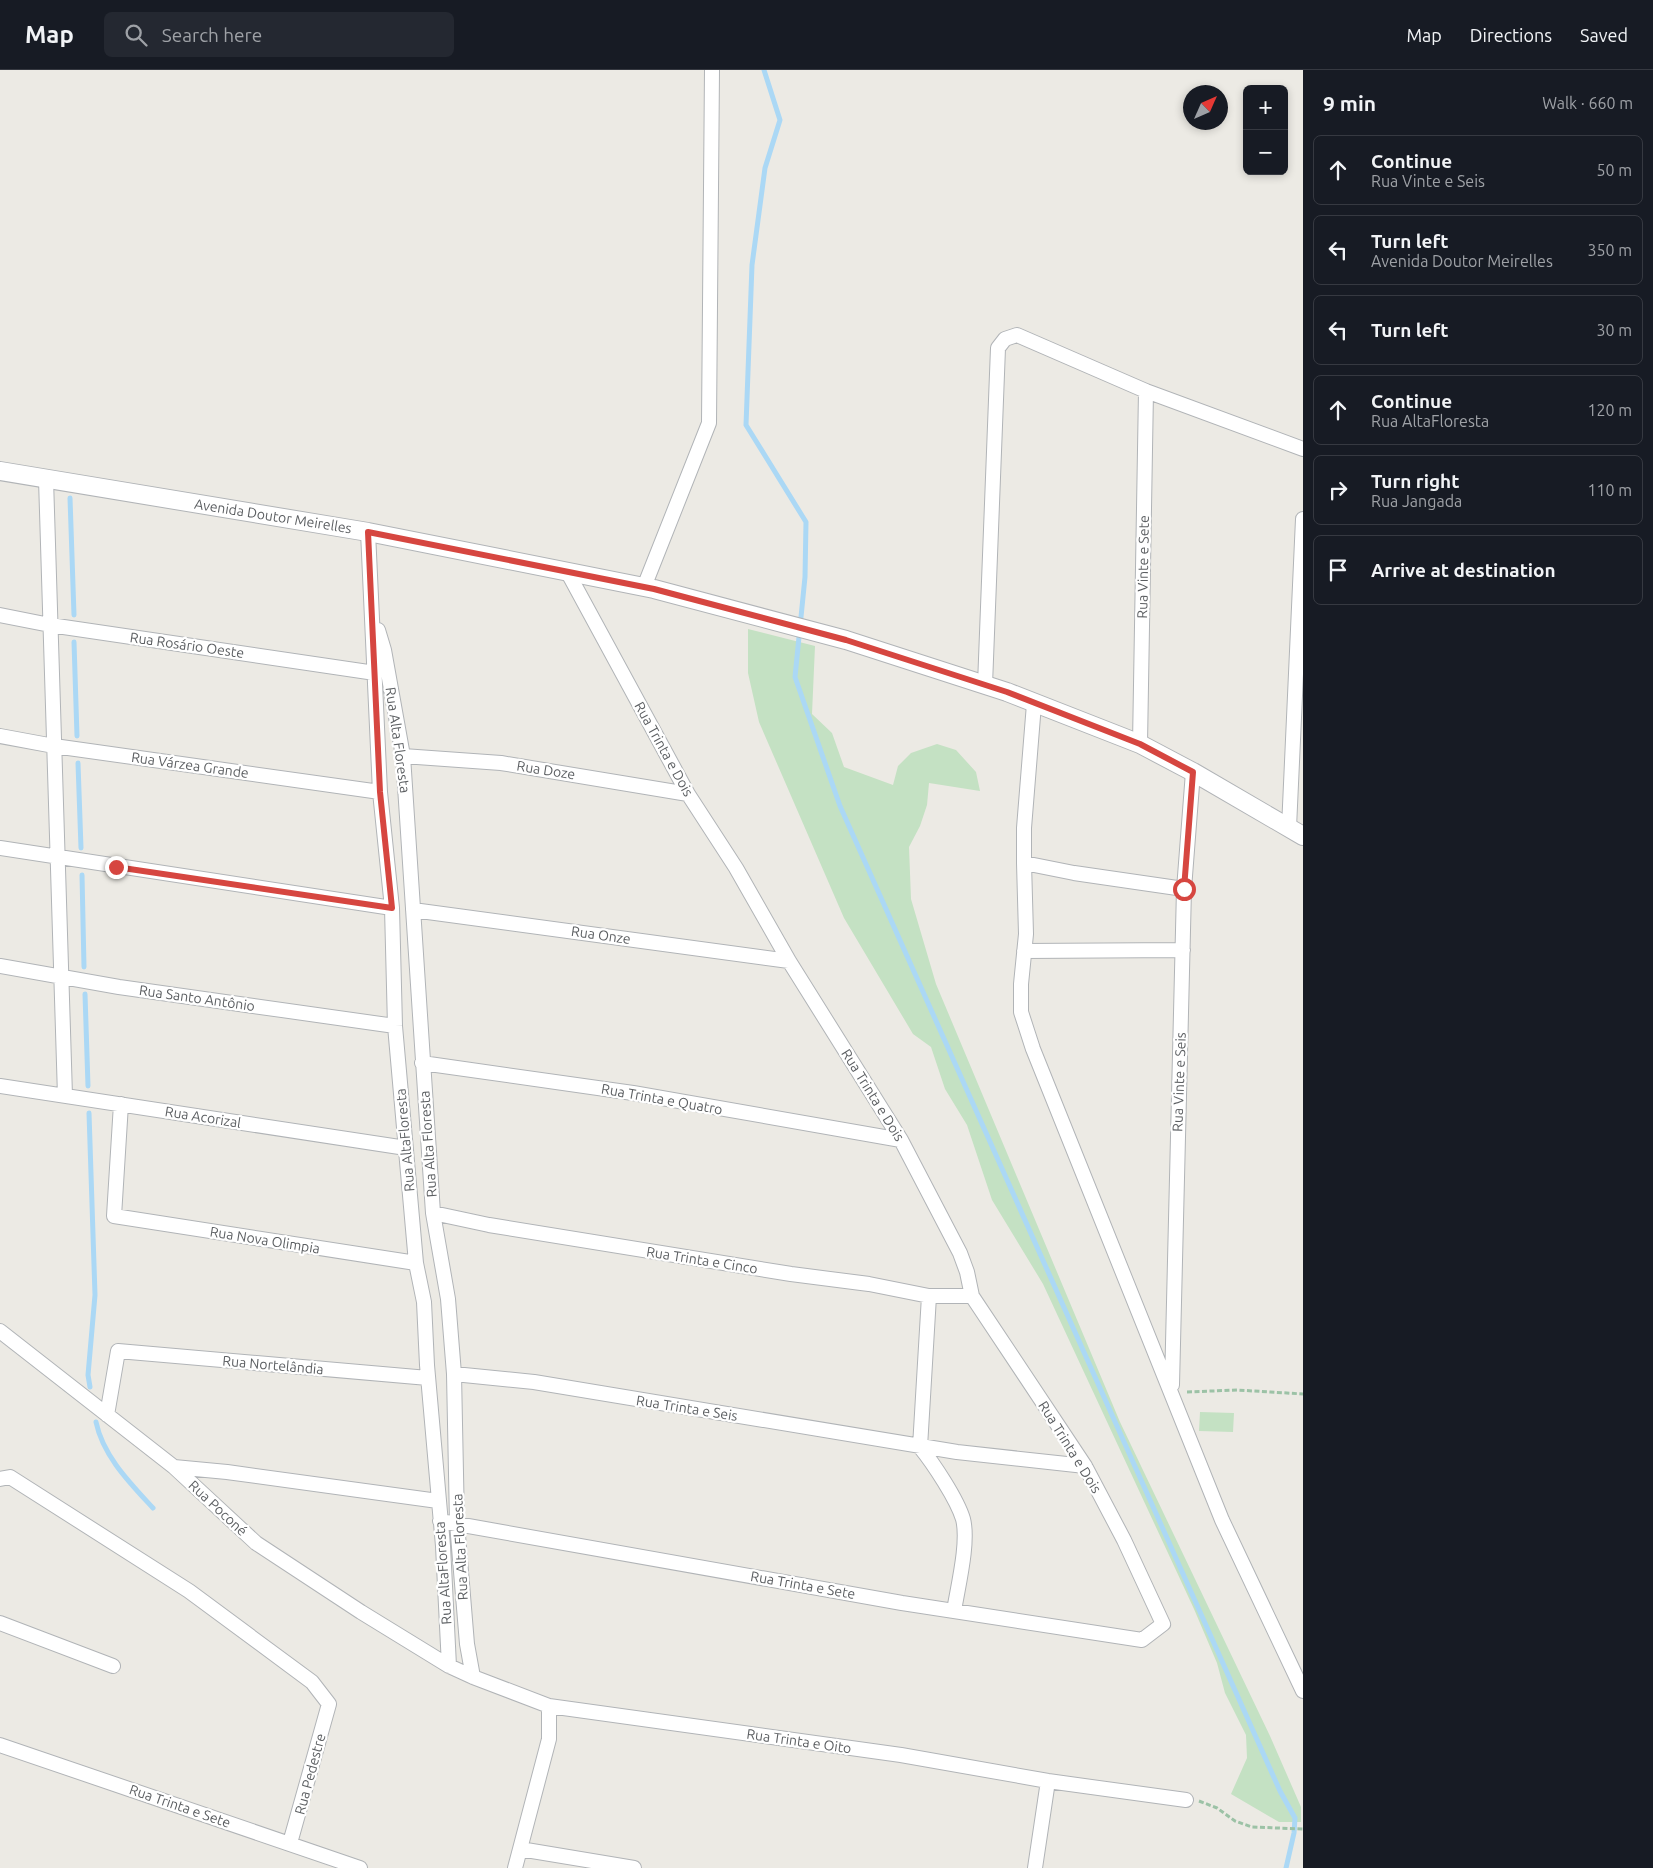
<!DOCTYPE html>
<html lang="en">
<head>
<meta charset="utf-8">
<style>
  :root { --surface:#171b24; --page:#242831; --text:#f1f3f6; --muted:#9ea1a6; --line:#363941 }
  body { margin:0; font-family:Ubuntu,sans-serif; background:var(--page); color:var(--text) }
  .controls { position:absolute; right:15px; top:15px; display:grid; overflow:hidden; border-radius:8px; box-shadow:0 2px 8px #0003 }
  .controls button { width:45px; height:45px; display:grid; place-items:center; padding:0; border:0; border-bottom:1px solid var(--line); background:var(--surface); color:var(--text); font:25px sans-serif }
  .compass { position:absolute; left:1183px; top:15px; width:45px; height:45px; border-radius:50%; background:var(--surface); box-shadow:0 2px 8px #0003; rotate:45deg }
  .stop { position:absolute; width:15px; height:15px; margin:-11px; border:4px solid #d64640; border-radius:50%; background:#fff }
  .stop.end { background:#d64640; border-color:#fff; box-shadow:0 1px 5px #0008 }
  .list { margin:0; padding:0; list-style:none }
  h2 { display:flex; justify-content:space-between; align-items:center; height:65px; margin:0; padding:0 20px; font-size:21px }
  h2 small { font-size:16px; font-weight:400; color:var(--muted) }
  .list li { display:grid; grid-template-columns:32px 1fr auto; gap:15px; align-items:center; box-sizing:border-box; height:70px; margin:0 10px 10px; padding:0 10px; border:1px solid var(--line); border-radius:8px }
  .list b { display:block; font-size:19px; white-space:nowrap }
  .list p { margin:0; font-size:16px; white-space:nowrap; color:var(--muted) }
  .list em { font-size:16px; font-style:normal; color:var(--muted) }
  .icon { flex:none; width:28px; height:28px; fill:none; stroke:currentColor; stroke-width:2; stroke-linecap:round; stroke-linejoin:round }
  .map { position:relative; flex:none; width:1303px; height:1798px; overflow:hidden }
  header { display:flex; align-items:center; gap:30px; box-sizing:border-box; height:70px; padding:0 25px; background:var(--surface); border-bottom:1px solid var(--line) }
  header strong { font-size:24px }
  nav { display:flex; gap:28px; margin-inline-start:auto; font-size:18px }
  .search { width:350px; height:45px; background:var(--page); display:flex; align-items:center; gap:12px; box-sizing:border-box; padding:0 18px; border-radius:8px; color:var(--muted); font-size:19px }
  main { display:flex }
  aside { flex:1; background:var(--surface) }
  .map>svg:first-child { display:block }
  .green { fill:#c4e1c3 }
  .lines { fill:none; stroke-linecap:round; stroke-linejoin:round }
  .stream { stroke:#abd8f5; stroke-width:5 }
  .minor-casing { stroke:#b1b4b7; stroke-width:16 }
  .tertiary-casing { stroke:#b1b4b7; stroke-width:20 }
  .path { stroke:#9cc2a6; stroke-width:3; stroke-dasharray:5 2.5; stroke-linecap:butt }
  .minor { stroke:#fff; stroke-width:14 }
  .tertiary { stroke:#fff; stroke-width:18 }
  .route { stroke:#d64640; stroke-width:6 }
  .labels { text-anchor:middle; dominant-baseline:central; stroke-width:4.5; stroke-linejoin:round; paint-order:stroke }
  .street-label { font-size:14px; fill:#5c5f62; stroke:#fff }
</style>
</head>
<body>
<header>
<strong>Map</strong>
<div class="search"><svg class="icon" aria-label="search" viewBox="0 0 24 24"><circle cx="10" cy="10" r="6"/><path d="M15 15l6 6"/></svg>Search here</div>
<nav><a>Map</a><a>Directions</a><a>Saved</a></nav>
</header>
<main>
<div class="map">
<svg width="1303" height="1798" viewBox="0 0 1303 1798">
  <rect width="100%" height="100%" fill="#eceae4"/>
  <path class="green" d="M748,559l67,17 -3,68 20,19 12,34 49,18 5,-19 13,-13 26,-9 19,6 20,22 4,19 -51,-8 -2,22 -7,21 -11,21 2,52 25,85 184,438 150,314 31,71v15h-22l-48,-28 16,-36 -1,-23 -21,-42 -8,-30 -23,-54 -151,-325 -51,-84 -25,-75 -22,-36 -14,-42 -18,-13 -69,-116 -85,-196 -11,-49z
    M1200,1342l34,1 -1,19 -34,-1z"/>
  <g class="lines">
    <path class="stream" d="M764,0l16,50 -15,48 -13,97 -6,160 60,97 -1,55 -10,100 45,129 440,985 15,27 -1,15 -8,35
      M70,428l4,117
      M74,572l3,94
      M78,693l3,85
      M82,805l2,92
      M85,924l3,92
      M89,1043l6,182 -7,80 2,12
      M96,1352c7,34 34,61 57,86"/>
    <defs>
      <path id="minor" d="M46,409l19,617
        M368,462l12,260 12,116 3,118 21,237 8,39 3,63 16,181 6,120
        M644,517l65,-164 3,-353
        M0,545l50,10 325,48
        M378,560l6,20 19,106 30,457 15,86 6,75 3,149 10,121 6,33
        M985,615l13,-337 7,-9 12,-4 129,56 157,58
        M1034,634l-10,124v35l50,10 110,16
        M0,666l54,10 326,46
        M1140,674l6,-353
        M403,686l98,7 187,31
        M1289,758l14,-309
        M0,778l392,60
        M1024,793l2,71 -5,50v28l12,37 189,471 81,171
        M413,840l376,51
        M1024,881l159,-1
        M0,896l119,21 276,39
        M422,993l211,30 268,47
        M0,1016l406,62
        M121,1034l-7,112 302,47
        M433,1143l56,12 302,49 78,10 60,12h43
        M929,1226l-9,151c13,16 37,52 43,72 6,23 -5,67 -9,92
        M0,1261l174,136 82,76 105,69 88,54 24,11 76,29 352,49 147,26 138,19
        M454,1304l80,8 423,70 128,14
        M1172,1315l12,-496 9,-117
        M107,1345l11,-64 310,27
        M174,1397l53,5 211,29
        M0,1409l10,-2 179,114 123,91 17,22 -39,139
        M440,1451l462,82 240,37 21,-16 -39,-84 -39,-74 -113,-170 -5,-24 -7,-19 -59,-113 -112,-179 -53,-93 -48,-74 -120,-221
        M0,1553l113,43
        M0,1675l360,123
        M520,1779l114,19
        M515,1798l34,-129v-33
        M1035,1798l13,-87"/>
      <path id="tertiary" d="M0,401l368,61 286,57 192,51 161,52 133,52 53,28 110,64"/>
    </defs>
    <use href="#minor" class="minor-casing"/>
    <use href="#tertiary" class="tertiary-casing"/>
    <path class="path" d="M1187,1322l50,-2 66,4
      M1199,1731l18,7 18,13 17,6 51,2"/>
    <use href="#minor" class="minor"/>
    <use href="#tertiary" class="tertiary"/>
  </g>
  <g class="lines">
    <path class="route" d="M116,797l276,41 -12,-116 -12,-260 286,57 192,51 161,52 133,52 53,28 -9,117"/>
  </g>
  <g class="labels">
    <g class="street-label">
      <text transform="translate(273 446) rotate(9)">Avenida Doutor Meirelles</text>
      <text transform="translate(1143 497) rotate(-89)">Rua Vinte e Sete</text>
      <text transform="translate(187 575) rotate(8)">Rua Rosário Oeste</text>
      <text transform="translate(398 670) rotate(82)">Rua Alta Floresta</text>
      <text transform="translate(664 679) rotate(61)">Rua Trinta e Dois</text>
      <text transform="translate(190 695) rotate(8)">Rua Várzea Grande</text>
      <text transform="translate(546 700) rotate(9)">Rua Doze</text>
      <text transform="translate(601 865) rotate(8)">Rua Onze</text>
      <text transform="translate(197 928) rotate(8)">Rua Santo Antônio</text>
      <text transform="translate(1179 1012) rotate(-88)">Rua Vinte e Seis</text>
      <text transform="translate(873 1025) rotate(58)">Rua Trinta e Dois</text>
      <text transform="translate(662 1029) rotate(10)">Rua Trinta e Quatro</text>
      <text transform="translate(203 1047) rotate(9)">Rua Acorizal</text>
      <text transform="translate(405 1070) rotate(-95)">Rua AltaFloresta</text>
      <text transform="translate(428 1074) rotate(-94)">Rua Alta Floresta</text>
      <text transform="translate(265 1170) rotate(9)">Rua Nova Olimpia</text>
      <text transform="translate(702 1190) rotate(9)">Rua Trinta e Cinco</text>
      <text transform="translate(273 1295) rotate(5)">Rua Nortelândia</text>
      <text transform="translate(687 1338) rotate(9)">Rua Trinta e Seis</text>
      <text transform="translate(1070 1377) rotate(58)">Rua Trinta e Dois</text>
      <text transform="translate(218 1438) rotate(43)">Rua Poconé</text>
      <text transform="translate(460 1477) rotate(-93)">Rua Alta Floresta</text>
      <text transform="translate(443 1503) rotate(-94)">Rua AltaFloresta</text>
      <text transform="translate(803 1515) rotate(10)">Rua Trinta e Sete</text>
      <text transform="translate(799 1671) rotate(8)">Rua Trinta e Oito</text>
      <text transform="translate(310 1704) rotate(-75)">Rua Pedestre</text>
      <text transform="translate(180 1736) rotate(19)">Rua Trinta e Sete</text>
    </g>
  </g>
</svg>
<div class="controls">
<button>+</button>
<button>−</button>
</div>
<svg class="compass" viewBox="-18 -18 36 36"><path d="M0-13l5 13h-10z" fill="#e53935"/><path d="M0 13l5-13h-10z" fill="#9ea1a6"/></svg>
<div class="stop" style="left:1184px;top:819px"></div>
<div class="stop end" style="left:116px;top:797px"></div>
</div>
<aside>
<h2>9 min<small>Walk · 660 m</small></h2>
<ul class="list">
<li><svg class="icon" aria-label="ahead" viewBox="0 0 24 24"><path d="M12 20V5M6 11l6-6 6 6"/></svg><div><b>Continue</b><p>Rua Vinte e Seis</p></div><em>50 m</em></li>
<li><svg class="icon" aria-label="left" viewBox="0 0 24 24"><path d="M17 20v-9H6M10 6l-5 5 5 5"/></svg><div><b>Turn left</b><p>Avenida Doutor Meirelles</p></div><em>350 m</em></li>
<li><svg class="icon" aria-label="left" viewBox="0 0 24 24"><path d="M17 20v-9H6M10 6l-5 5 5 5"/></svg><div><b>Turn left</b></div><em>30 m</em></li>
<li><svg class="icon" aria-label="ahead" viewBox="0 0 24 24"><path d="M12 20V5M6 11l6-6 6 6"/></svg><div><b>Continue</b><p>Rua AltaFloresta</p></div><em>120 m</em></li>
<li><svg class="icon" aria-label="right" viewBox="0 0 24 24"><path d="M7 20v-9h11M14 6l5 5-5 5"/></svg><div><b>Turn right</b><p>Rua Jangada</p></div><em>110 m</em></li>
<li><svg class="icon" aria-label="arrive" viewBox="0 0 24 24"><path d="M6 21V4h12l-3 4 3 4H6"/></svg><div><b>Arrive at destination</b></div></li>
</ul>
</aside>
</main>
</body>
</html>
